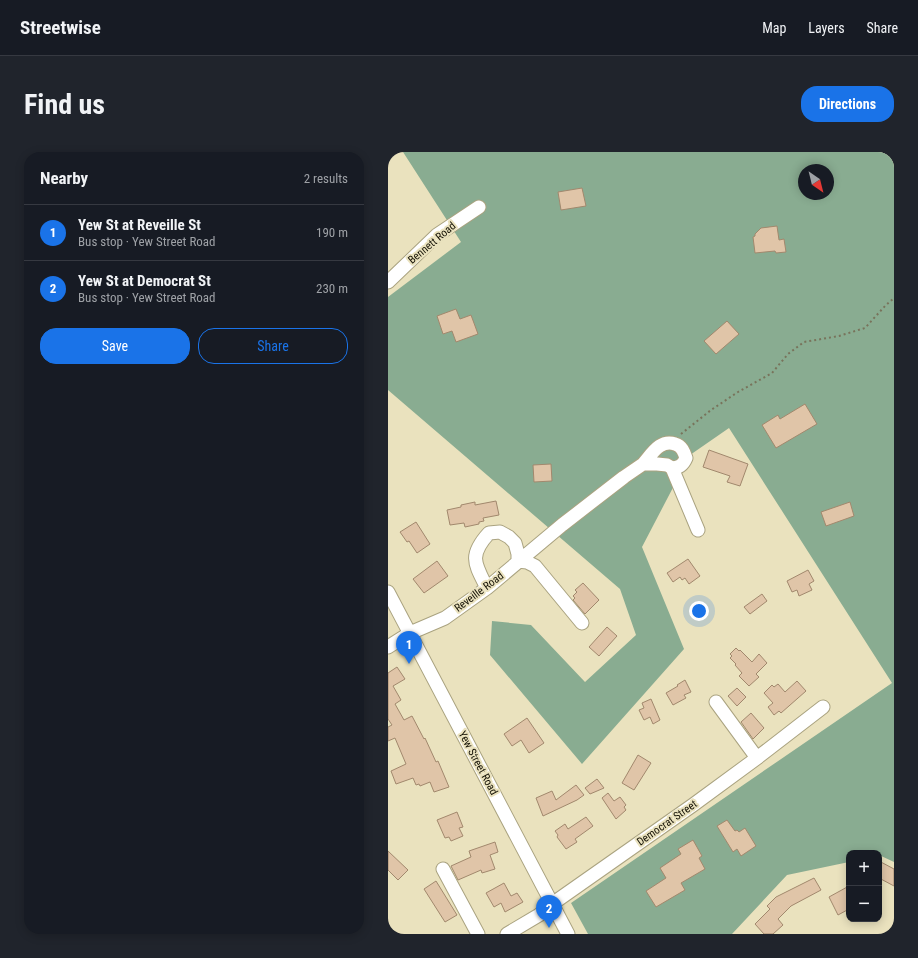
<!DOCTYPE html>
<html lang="en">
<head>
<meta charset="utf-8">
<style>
  :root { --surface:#171b24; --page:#20242c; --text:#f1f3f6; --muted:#9ea1a6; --line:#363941; --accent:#1a73e8 }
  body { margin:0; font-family:"Roboto Condensed",sans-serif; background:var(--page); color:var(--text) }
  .controls { position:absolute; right:12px; bottom:12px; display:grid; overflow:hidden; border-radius:8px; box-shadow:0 2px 10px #0003 }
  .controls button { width:36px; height:36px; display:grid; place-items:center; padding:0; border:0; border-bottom:1px solid var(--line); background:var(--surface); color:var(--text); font:20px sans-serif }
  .compass { position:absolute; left:410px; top:12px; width:36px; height:36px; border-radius:50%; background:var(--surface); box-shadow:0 2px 10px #0003; rotate:145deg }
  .you { position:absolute; left:311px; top:459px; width:14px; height:14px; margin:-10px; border:3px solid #fff; border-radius:50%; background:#1a73e8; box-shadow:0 0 0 6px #1a73e833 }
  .badge { display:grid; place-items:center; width:26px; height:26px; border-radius:50%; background:var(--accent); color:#fff; font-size:13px; font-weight:700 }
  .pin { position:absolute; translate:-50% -33px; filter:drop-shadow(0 1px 2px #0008) }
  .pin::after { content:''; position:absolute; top:21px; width:14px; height:12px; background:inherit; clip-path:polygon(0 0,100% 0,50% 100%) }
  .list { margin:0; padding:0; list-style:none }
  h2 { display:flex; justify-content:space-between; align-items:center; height:52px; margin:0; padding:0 16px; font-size:17px }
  h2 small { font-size:13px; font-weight:400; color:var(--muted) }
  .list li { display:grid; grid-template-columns:26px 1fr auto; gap:12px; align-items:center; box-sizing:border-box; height:56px; padding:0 16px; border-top:1px solid var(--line) }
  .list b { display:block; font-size:15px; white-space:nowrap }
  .list p { margin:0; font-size:13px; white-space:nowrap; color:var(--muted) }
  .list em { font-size:13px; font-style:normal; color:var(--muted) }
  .actions { display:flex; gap:8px; padding:12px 16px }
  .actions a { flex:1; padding:9px 0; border:1px solid var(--accent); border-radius:16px; text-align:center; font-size:14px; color:var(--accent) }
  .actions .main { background:var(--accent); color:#fff }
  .map { position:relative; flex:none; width:506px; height:782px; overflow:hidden; border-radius:16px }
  header { display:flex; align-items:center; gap:24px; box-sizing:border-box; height:56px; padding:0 20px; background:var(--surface); border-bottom:1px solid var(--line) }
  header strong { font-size:19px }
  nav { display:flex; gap:22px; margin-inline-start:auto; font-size:14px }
  .intro { display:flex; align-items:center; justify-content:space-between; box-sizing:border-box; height:96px; padding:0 24px }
  h1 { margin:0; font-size:28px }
  .button { padding:10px 18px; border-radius:16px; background:var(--accent); color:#fff; font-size:14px; font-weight:700 }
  main { display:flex; gap:24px; padding:0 24px }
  aside { flex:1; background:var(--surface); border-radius:16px; box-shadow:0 2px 10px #0003 }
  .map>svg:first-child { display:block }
  .forest { fill:#89ac91; fill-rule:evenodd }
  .building { fill:#e0c5a8; stroke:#a1886d }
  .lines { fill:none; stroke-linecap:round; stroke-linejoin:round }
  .minor-casing { stroke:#aaa380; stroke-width:15 }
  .path { stroke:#78735b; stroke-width:2; stroke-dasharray:2 3; stroke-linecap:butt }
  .minor { stroke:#fff; stroke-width:13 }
  .labels { text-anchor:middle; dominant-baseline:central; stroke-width:4; stroke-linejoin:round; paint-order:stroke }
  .street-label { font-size:11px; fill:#131004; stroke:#eae2be }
</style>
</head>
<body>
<header>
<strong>Streetwise</strong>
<nav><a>Map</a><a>Layers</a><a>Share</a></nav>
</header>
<div class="intro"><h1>Find us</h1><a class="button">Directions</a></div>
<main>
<aside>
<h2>Nearby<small>2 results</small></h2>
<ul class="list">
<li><span class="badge">1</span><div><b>Yew St at Reveille St</b><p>Bus stop · Yew Street Road</p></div><em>190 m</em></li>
<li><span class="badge">2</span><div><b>Yew St at Democrat St</b><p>Bus stop · Yew Street Road</p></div><em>230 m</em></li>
</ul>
<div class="actions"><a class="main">Save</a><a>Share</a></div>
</aside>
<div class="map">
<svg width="506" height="782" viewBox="0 0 506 782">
  <rect width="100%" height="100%" fill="#eae2be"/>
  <path class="forest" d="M15,0h491v710l-15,-7v-2h-30v9l-62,13 -55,59h-144l-17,-31 321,-220 -163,-255 -39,27 -48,92 42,102 -102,115 -92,-109 2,-34 39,4 54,57 51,-47 -16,-46 -232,-199v-93l73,-55zM416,18h24v24h-24z"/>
  <path class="building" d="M194,36l4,18 -25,4 -3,-18z
    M389,74l2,14 5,-1 2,13 -10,1 -1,-2 -20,2 -2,-16 2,-1v-2l6,-6z
    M68,157l4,10 11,-4 7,19 -22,8 -4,-11 -9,3 -6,-18z
    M339,169l12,13 -23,20 -12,-13z
    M417,252l12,20 -41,24 -14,-23 16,-10 2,4z
    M321,298l39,14 -8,22 -13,-4 3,-6 -27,-9z
    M163,312l1,17 -18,1 -1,-17z
    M108,349l3,14 -16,3 1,3 -5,1v2l-14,3 -1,-4 -14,2 -3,-15 14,-3v-2l14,-3v3z
    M462,350l4,14 -28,10 -5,-14z
    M28,370l14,22 -13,9 -8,-12 -2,1 -7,-10z
    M300,407l12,17 -11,8 -4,-6 -3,2 -2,-3 -7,5 -6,-9z
    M49,409l11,15 -24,17 -11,-14z
    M420,418l6,11 -5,3 3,6 -13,6 -2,-6 -5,2 -5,-11z
    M195,431l16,17 -14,14 -12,-14 2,-2 -2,-2 4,-4 -2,-2z
    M374,442l5,7 -17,13 -6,-7z
    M219,475l10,9 -18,20 -10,-9z
    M348,496l3,3 1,-1 12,12 7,-8 8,9 -11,11 3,3 -10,9 -10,-10 3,-3 -7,-8 1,-1 -6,-6 2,-2 -2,-2z
    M9,515l8,12 -12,7 8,14 -6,4 9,16 8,-4 12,23 1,-1 11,24 2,-1 11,26 -15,5 -4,-10 -10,4 -1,-2 -3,1 -3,-7 -17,6 -5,-13 15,-7 -11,-26 -7,3v-14l4,-2 -4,-6v-46z
    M297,528l6,12 -7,3 2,3 -13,7 -7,-12 12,-7 -1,-1z
    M409,529l9,10 -25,22 -2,-2 -5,4 -6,-8 5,-4 -9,-10 8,-8 2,2 4,-3 7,8z
    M349,536l9,9 -9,9 -9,-10z
    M263,547l9,21 -7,4 -3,-7 -6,3 -5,-10 5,-2 -2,-5z
    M363,561l13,15 -11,11 -12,-17z
    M139,566l17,25 -15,10 -8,-13 -9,6 -8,-12z
    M250,603l13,8 -17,27 -12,-7z
    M209,627l7,9 -14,6 -5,-6z
    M188,633l8,10 -7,5 -34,16 -7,-18 16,-7 4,9z
    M220,641l6,8 6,-4 6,8 -2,2 2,3 -10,9 -14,-21z
    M69,660l6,15 -4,1 4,8 -12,5 -2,-4 -4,1 -8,-18z
    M198,665l7,9 -18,13 2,3 -11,7 -9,-12 1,-2 -3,-4 10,-7 3,5z
    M339,668l8,11 2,-1 2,2 6,-4 11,18 -15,10 -4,-7 -4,3 -16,-26z
    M305,688l9,16 -3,2 6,11 -24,14 4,7 -29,17 -10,-16 20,-13 -6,-10 21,-14 -3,-5z
    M107,690l3,10 -8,3 5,14 -13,4 -1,-3 -23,10 -7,-14 20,-9 -2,-6z
    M0,699l20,19 -10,10 -10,-10z
    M491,709l15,8v17l-15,-8z
    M426,726l7,12 -30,16 -13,13 5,6 -10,9h-9l-9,-10 15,-15 -3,-3 9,-9z
    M48,729l21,34 -12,7 -21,-33z
    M116,731l7,13 6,-3 6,9 -18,10 -4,-9 -7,4 -8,-14z
    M461,734v23l-11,6 -9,-18z"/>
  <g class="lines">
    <defs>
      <path id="minor" d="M0,130l49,-47 42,-28
        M255,312c9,-10 17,-25 32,-20 7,2 9,8 11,14 -3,7 -7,10 -14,10
        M99,436c-12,-24 -19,-32 2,-55l11,-1 9,5 6,6 3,11v7l9,1 8,4 47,57
        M0,440l180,342
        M0,495l22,-14 35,-15 42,-30 75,-63 62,-48 19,-13h14l10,1 5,3 26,62
        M328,550l41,56
        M55,717l35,65
        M119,782l32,-19 13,-11 141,-99 64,-47 66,-51"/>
    </defs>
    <use href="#minor" class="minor-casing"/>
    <path class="path" d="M293,282l30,-24 27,-18 34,-19 16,-19 16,-12 35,-6 26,-8 20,-22 9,-8"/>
    <use href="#minor" class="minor"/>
  </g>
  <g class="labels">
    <g class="street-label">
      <text transform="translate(44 91) rotate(-40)">Bennett Road</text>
      <text transform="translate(91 440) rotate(-37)">Reveille Road</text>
      <text transform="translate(90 611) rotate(62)">Yew Street Road</text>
      <text transform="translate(279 671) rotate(-35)">Democrat Street</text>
    </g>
  </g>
</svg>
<div class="controls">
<button>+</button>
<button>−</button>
</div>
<svg class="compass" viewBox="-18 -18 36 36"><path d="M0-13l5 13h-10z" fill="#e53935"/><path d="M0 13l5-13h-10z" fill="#9ea1a6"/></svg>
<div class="you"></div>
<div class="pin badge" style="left:21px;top:512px">1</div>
<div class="pin badge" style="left:161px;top:776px">2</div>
</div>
</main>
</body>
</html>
